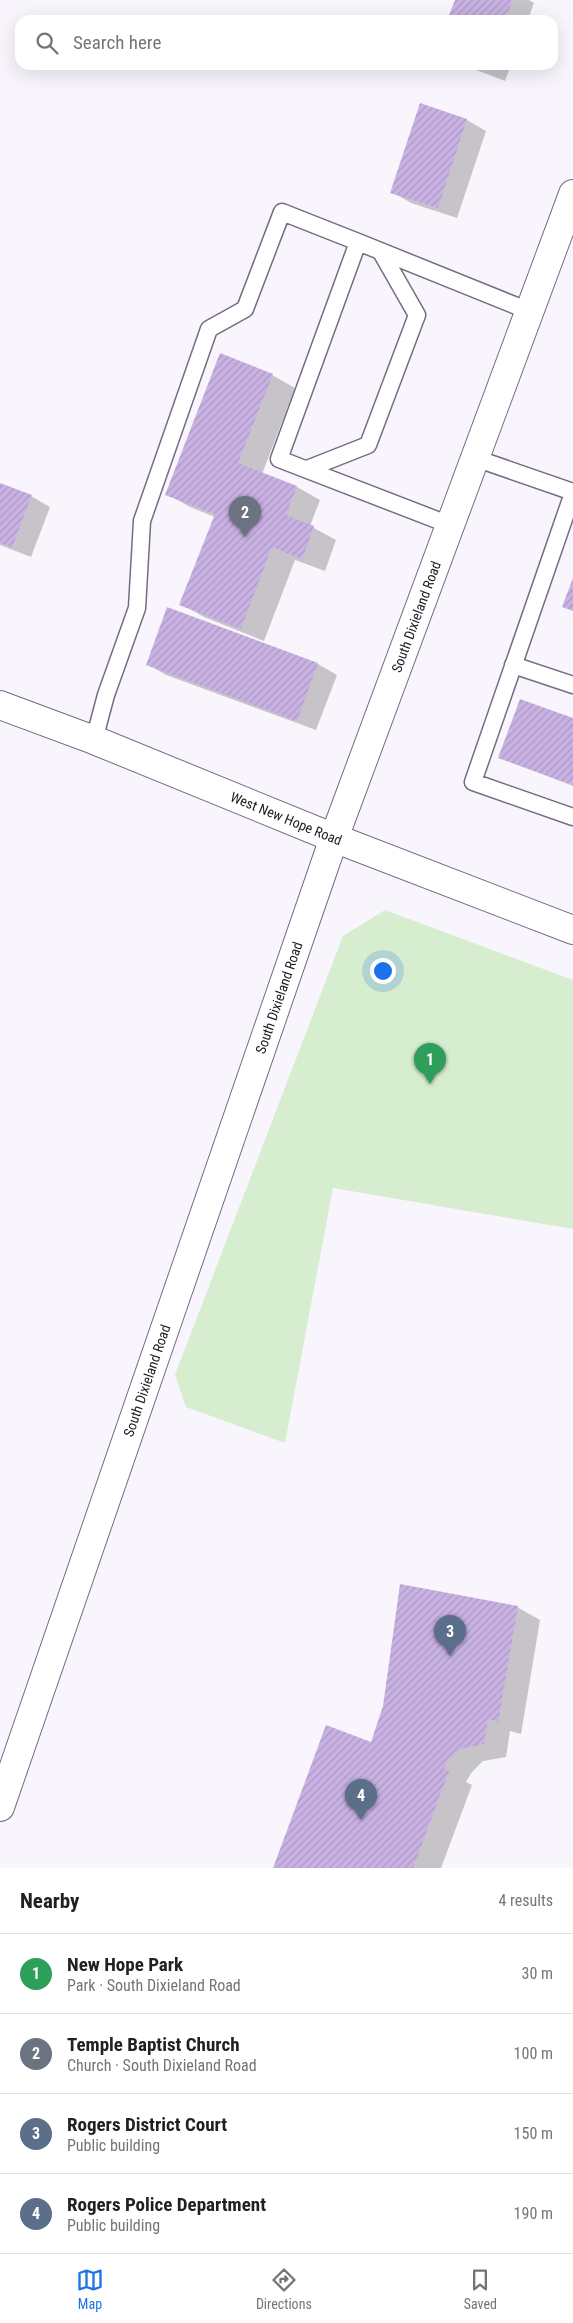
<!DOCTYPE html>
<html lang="en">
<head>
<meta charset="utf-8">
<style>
  :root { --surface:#fff; --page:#f2f2f2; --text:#202124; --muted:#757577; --line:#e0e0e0; --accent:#1a73e8 }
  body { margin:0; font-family:"Roboto Condensed",sans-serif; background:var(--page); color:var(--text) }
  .you { position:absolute; left:382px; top:970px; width:18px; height:18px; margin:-12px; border:4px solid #fff; border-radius:50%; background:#1a73e8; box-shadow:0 0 0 8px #1a73e833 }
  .badge { display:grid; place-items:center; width:32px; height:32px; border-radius:50%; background:var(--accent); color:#fff; font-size:16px; font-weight:700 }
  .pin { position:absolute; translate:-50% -41px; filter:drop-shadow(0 1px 2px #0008) }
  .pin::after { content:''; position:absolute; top:26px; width:18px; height:15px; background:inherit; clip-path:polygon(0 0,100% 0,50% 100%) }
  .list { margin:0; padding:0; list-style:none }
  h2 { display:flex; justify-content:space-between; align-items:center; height:65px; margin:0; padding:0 20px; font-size:21px }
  h2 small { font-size:16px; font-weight:400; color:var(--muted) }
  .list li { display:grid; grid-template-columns:32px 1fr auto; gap:15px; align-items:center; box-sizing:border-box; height:80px; padding:0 20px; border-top:1px solid var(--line) }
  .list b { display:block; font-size:19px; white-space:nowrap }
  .list p { margin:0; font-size:16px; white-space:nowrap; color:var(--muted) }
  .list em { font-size:16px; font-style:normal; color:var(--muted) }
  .icon { flex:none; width:28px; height:28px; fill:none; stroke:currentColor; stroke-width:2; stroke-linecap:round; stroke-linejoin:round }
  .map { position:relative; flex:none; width:573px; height:1868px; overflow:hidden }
  .search { position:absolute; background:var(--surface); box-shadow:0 5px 20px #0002; left:15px; right:15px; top:15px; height:55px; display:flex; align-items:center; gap:12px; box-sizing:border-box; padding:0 18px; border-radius:15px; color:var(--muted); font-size:19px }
  .sheet { height:385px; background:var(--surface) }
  nav { display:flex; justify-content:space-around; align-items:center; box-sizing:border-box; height:70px; border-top:1px solid var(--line); background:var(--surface); font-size:14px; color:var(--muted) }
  nav a { display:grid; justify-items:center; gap:2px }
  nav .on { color:var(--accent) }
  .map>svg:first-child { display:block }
  .park { fill:#d7edcf }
  .shadow { fill:#0003 }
  .building { fill:url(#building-hatch) }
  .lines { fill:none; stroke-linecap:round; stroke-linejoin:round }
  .lane-casing { stroke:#776b85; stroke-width:19 }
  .secondary-casing { stroke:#776b85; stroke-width:30 }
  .lane { stroke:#fff; stroke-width:16 }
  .secondary { stroke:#fff; stroke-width:28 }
  .labels { text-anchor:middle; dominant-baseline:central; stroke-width:4; stroke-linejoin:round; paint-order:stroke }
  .street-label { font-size:14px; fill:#1f1a25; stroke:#fff }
</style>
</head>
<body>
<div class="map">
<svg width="573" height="1868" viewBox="0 0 573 1868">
  <defs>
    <pattern id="building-hatch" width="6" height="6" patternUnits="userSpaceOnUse" patternTransform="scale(1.25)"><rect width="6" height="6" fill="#c9b2e3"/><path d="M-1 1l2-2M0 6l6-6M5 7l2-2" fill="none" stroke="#ac98c3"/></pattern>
  </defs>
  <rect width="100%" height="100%" fill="#f8f6fc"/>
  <path class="park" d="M385,910l188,70v249l-240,-41 -48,255 -99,-36 -11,-32 168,-439z"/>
  <path class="shadow" d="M456,0h73l5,3 -6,17h-79z
    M463,65h48l-6,16z
    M421,104l46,16 19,11 -29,87 -46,-15 -19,-11z
    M272,375l23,13 -33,86 35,13 23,13 -10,26 26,14 -11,31 -30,-11 -31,81 -60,-24 -23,-13 34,-87 -25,-10 -23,-13z
    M0,484l31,12 19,11 -19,50 -31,-12z
    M167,609l151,55 19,11 -21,55 -150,-55 -19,-11z
    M573,720v66l-73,-28z
    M517,1607l23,13 -19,114 -11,-3 -4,26 -23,4 -11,11 -6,10 6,3 -31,83h-167l98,-125z"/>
  <path class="building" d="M455,0h58l-8,20h-58z
    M420,103l47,16 -29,89 -48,-15z
    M220,353l53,21 -35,89 59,23 -11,29 28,11 -12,33 -30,-12 -31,82 -62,-24 36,-91 -50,-19z
    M0,483l32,12 -20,52 -12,-4z
    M573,578v33l-11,-4z
    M167,607l151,56 -21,58 -151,-56z
    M520,699l53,19v67l-75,-27z
    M400,1584l118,22 -20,116 -10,-3 -4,25 -24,5 -11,10 -5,10 5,2 -36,97h-140l53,-143 45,17 12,-36z"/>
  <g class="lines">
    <defs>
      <path id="lane" d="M475,458l98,34
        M307,469l61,-24 49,-130 -36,-63
        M573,493l-100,289 100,35
        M450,525l-171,-66 79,-217 171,69
        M513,665l60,20
        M94,740l12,-45 31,-87 5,-87 67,-192 36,-20 37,-97 76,30"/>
      <g id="secondary">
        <path id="s1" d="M0,705l94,35 240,98 239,92"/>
        <path id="s2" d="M0,1807l334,-969 239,-644"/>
      </g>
    </defs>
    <use href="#lane" class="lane-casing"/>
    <use href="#secondary" class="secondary-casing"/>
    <use href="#lane" class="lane"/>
    <use href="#secondary" class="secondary"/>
  </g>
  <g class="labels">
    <g class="street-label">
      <text stroke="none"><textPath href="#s2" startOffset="1261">South Dixieland Road</textPath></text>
      <text stroke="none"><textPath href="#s1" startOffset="308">West New Hope Road</textPath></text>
      <text stroke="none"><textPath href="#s2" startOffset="856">South Dixieland Road</textPath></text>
      <text stroke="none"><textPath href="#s2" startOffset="451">South Dixieland Road</textPath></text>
    </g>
  </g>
</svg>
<div class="you"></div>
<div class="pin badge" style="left:430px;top:1084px;background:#2e9e5b">1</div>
<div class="pin badge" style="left:245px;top:537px;background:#6b7280">2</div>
<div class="pin badge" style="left:450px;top:1656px;background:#5c6f8a">3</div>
<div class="pin badge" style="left:361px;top:1820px;background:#5c6f8a">4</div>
<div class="search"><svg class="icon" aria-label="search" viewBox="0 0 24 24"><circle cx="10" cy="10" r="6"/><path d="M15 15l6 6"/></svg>Search here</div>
</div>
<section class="sheet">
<h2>Nearby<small>4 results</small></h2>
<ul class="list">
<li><span class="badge" style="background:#2e9e5b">1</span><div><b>New Hope Park</b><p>Park · South Dixieland Road</p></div><em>30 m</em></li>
<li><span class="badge" style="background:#6b7280">2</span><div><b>Temple Baptist Church</b><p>Church · South Dixieland Road</p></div><em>100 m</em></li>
<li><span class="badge" style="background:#5c6f8a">3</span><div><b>Rogers District Court</b><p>Public building</p></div><em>150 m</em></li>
<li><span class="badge" style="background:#5c6f8a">4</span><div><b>Rogers Police Department</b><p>Public building</p></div><em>190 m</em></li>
</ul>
</section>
<nav>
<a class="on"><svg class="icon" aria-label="map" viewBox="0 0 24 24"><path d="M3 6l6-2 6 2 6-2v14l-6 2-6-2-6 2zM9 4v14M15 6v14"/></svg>Map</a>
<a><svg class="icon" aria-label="directions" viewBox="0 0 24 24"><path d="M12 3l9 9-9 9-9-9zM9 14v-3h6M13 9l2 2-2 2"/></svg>Directions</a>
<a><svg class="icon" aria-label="saved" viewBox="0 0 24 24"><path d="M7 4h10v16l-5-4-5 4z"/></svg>Saved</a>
</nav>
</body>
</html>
